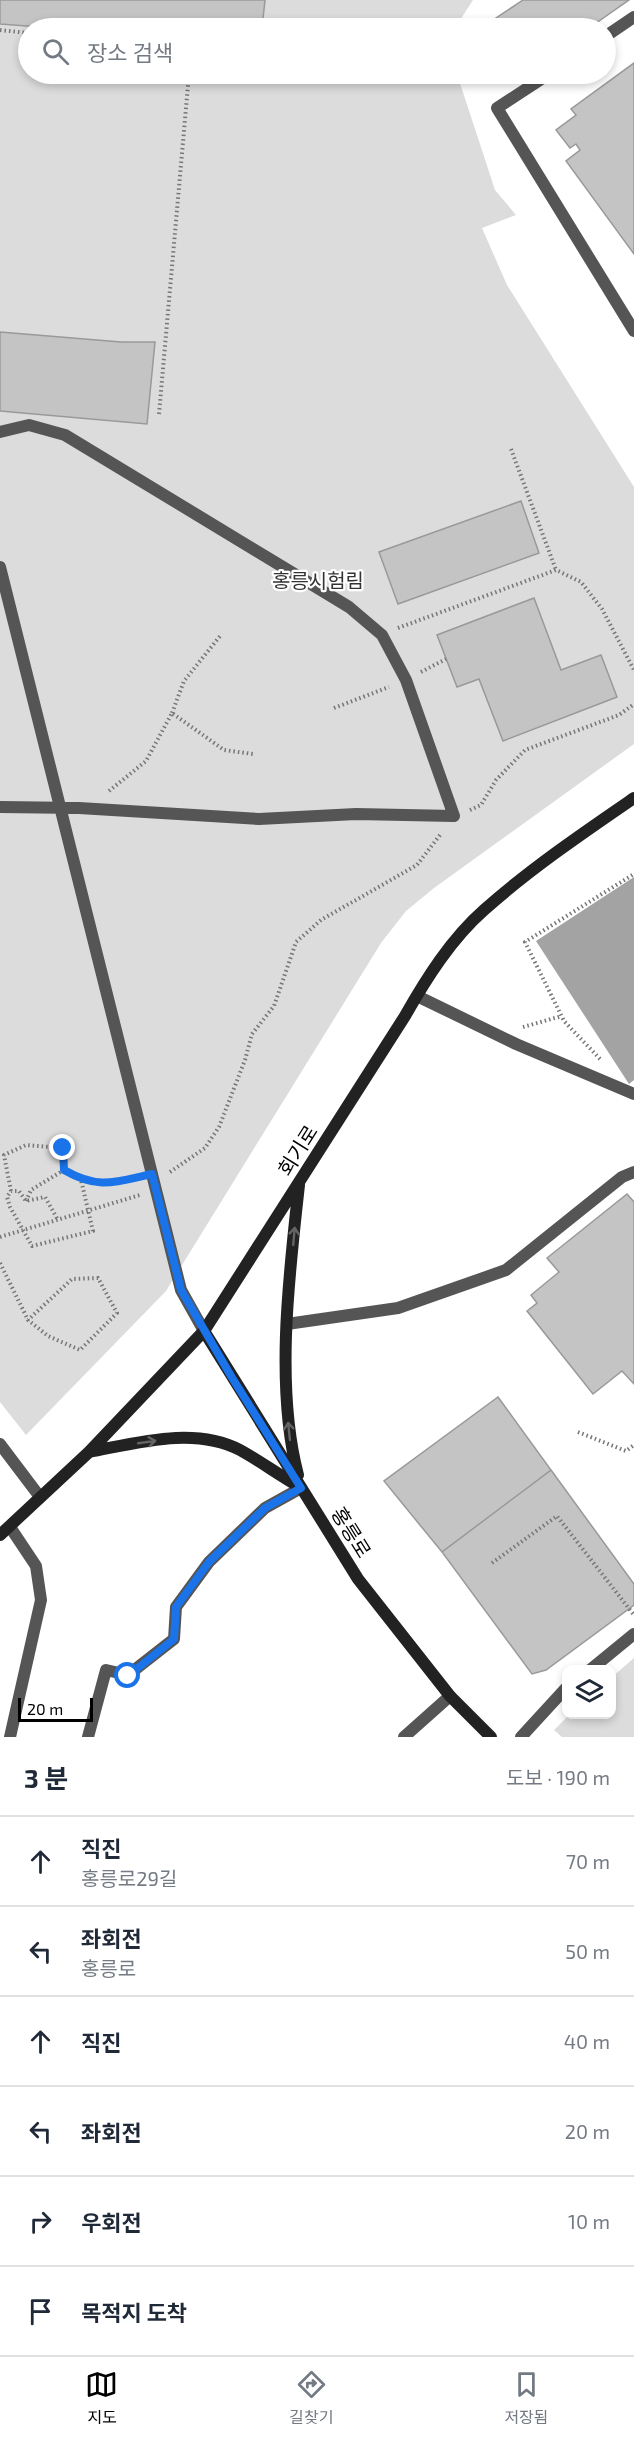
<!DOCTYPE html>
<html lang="ko">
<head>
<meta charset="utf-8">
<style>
  :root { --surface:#fff; --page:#f2f2f3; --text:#1f2937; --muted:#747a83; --line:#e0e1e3; --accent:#000 }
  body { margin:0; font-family:"Exo 2","Noto Sans KR",sans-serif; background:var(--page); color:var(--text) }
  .controls { position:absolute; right:18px; bottom:18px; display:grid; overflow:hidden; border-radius:12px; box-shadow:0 3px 9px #0003 }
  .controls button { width:54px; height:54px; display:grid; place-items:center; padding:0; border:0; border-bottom:2px solid var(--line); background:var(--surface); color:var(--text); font:30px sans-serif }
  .scale { position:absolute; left:18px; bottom:15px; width:75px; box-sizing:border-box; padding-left:6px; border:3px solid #000; border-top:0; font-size:16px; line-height:21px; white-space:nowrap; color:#000; -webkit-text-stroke:4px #fff; paint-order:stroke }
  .stop { position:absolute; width:18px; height:18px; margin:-14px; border:4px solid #1a73e8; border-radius:50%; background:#fff }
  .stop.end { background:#1a73e8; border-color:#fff; box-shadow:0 2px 6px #0008 }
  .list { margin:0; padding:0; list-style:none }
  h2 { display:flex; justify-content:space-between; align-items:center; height:78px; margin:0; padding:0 24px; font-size:26px }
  h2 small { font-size:20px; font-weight:400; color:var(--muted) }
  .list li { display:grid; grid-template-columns:39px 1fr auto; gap:18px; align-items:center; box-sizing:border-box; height:90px; padding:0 24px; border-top:2px solid var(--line) }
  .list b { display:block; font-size:22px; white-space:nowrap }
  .list p { margin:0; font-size:20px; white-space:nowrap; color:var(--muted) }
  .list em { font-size:20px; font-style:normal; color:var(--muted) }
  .icon { flex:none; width:33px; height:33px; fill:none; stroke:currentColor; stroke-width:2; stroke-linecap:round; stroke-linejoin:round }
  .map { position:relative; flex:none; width:634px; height:1737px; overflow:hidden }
  .search { position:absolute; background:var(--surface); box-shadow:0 3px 9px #0003; left:18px; right:18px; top:18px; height:66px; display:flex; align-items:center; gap:15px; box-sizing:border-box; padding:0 21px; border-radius:33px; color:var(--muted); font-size:22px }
  .sheet { height:618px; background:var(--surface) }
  nav { display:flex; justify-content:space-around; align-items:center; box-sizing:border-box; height:84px; border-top:2px solid var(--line); background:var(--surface); font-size:16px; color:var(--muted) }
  nav a { display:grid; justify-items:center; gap:3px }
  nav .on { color:var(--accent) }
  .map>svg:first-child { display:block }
  .green { fill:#dcdcdc }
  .water { fill:#a3a3a3 }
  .building { fill:#c4c4c4; stroke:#999; stroke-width:1.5 }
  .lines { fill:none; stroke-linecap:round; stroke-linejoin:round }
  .path { stroke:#777; stroke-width:4; stroke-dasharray:1.5 3; stroke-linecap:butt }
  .lane { stroke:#555; stroke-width:12 }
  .street { stroke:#555; stroke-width:12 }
  .secondary { stroke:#222; stroke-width:12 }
  .oneway { stroke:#646464 }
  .route { stroke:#1a73e8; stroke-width:8 }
  .labels { text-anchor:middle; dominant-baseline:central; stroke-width:4.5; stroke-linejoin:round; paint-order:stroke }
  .park-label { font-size:20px; fill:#333; stroke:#fff }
  .street-label { font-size:20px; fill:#000; stroke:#fff }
</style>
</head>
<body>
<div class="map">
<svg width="634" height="1737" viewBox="0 0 634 1737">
  <rect width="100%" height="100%" fill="#fff"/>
  <path class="green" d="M0,0h473l-18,28h-427v46h429l38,116 21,25 -34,13 25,57 127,202v257l-200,144 -28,23 -25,32 -215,348 -140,144 -26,-33z
    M634,1658v79h-72l-8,-7 15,-15 43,-1v-37z"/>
  <path class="water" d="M634,877v203l-5,4 -93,-143z"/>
  <path class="building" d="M0,0h265l-3,28h-208l-54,-4z
    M523,0h106l-40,28h-108z
    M634,63v191l-68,-93 14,-11 -4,-6 -6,4 -14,-18 20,-15 -5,-6z
    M0,332l121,10h34l-8,82 -147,-13z
    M521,501l18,52 -141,51 -19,-52z
    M534,598l27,72 40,-15 16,42 -114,44 -24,-62 -22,8 -20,-52z
    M627,1194l7,8v182l-12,-13 -29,23 -66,-83 10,-8 -6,-8 28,-23 -12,-14z
    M498,1397l53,73 -109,82 -58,-71z
    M551,1470l83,114v21l-88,65 -14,4 -90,-122z"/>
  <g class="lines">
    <path class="path" d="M0,30l28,3
      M159,414l30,-340
      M511,449l45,121
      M398,628l158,-58 25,12 21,27 32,61
      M421,672l25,-13
      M334,708l55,-21
      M172,713l12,-32 37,-46
      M109,791l37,-30 26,-48 52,37 29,4
      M470,810l11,-5 15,-25 29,-30 94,-35 15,-11
      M523,1027l39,-11
      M600,1059l-36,-38 -39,-79 109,-68
      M170,1172l35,-24 14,-21 26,-67 7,-26 22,-28 22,-64 25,-22 96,-55 23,-30
      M81,1180l21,4 34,-7
      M11,1191l-7,-36 22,-10 37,3 1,22
      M26,1201l5,-11 33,-20 17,10 12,51 -61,15 -22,-39 -3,-10 4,-6h8l7,10 19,-4 13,23
      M0,1237l140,-42
      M0,1263l28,57 20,16 32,14 37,-37 -19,-35 -26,1 -44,41
      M578,1432l48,19 8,-6
      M492,1563l65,-47 77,99"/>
    <path class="lane" d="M606,36l28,-19
      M549,74l-52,34 137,223
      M0,432l29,-7 36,10 284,172 33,28 24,45 48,136 -98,-2 -97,5 -180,-11 -79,-1
      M0,567l181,723 23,41
      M417,996l99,48 118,50
      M287,1324l111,-16 108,-38 116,-93 12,-5
      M0,1444l40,53
      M590,1670l44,-36
      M521,1737l45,-49"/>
    <path class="street" d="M10,1737l31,-137 -5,-34 -26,-39
      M88,1737l18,-67 22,5 46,-36 2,-32 33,-45 56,-54 36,-20
      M404,1737l46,-41"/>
    <path class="secondary" d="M204,1331l154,248 92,117 41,41
      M89,1452c48,-9 105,-26 151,-2 20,11 39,25 60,37
      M298,1475c-23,-88 -9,-200 1,-290
      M0,1535l89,-83 115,-121 201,-315c21,-37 46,-77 79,-106 46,-41 99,-77 150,-112"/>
  </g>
  <defs><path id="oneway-shaft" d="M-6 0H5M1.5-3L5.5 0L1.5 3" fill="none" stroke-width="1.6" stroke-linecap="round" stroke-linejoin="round" transform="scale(1.5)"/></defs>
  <g class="oneway">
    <use href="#oneway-shaft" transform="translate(294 1236) rotate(-85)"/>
    <use href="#oneway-shaft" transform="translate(289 1431) rotate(-96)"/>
    <use href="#oneway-shaft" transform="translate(147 1442) rotate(-8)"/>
  </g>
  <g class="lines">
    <path class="route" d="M63,1148l1,22c35,20 51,12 88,4l29,116 50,86 70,112 -36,20 -56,54 -33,45 -2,32 -46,37"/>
  </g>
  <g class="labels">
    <g class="park-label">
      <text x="318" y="580">홍릉시험림</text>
    </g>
    <g class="street-label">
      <text transform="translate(297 1150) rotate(-58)">회기로</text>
      <text transform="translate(352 1532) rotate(58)">홍릉로</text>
    </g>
  </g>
</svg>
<div class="controls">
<button><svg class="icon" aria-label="layers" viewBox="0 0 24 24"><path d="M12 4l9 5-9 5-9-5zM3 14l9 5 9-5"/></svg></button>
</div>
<div class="scale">20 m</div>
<div class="stop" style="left:128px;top:1676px"></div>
<div class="stop end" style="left:63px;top:1148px"></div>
<div class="search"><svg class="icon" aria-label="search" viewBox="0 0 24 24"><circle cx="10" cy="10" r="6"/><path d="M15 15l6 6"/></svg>장소 검색</div>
</div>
<section class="sheet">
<h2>3 분<small>도보 · 190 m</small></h2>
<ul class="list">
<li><svg class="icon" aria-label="ahead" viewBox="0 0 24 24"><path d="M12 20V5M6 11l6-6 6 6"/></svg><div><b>직진</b><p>홍릉로29길</p></div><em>70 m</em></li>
<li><svg class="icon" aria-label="left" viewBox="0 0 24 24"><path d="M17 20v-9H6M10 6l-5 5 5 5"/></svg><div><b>좌회전</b><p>홍릉로</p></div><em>50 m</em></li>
<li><svg class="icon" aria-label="ahead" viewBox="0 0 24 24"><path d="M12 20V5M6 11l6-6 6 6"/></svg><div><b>직진</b></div><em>40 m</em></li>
<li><svg class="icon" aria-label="left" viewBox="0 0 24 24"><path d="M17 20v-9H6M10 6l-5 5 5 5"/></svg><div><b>좌회전</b></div><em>20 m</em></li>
<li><svg class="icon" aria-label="right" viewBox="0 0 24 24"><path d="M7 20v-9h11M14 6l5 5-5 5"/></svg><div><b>우회전</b></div><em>10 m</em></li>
<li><svg class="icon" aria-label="arrive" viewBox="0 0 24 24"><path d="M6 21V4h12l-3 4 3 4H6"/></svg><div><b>목적지 도착</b></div></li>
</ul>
</section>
<nav>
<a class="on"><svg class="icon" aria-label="map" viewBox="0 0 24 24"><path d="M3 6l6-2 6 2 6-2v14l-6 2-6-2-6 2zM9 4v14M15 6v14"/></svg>지도</a>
<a><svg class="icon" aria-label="directions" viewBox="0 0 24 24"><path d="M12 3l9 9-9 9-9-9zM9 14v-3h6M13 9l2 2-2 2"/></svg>길찾기</a>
<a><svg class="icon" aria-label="saved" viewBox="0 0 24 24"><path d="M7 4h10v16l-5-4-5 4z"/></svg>저장됨</a>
</nav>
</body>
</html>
